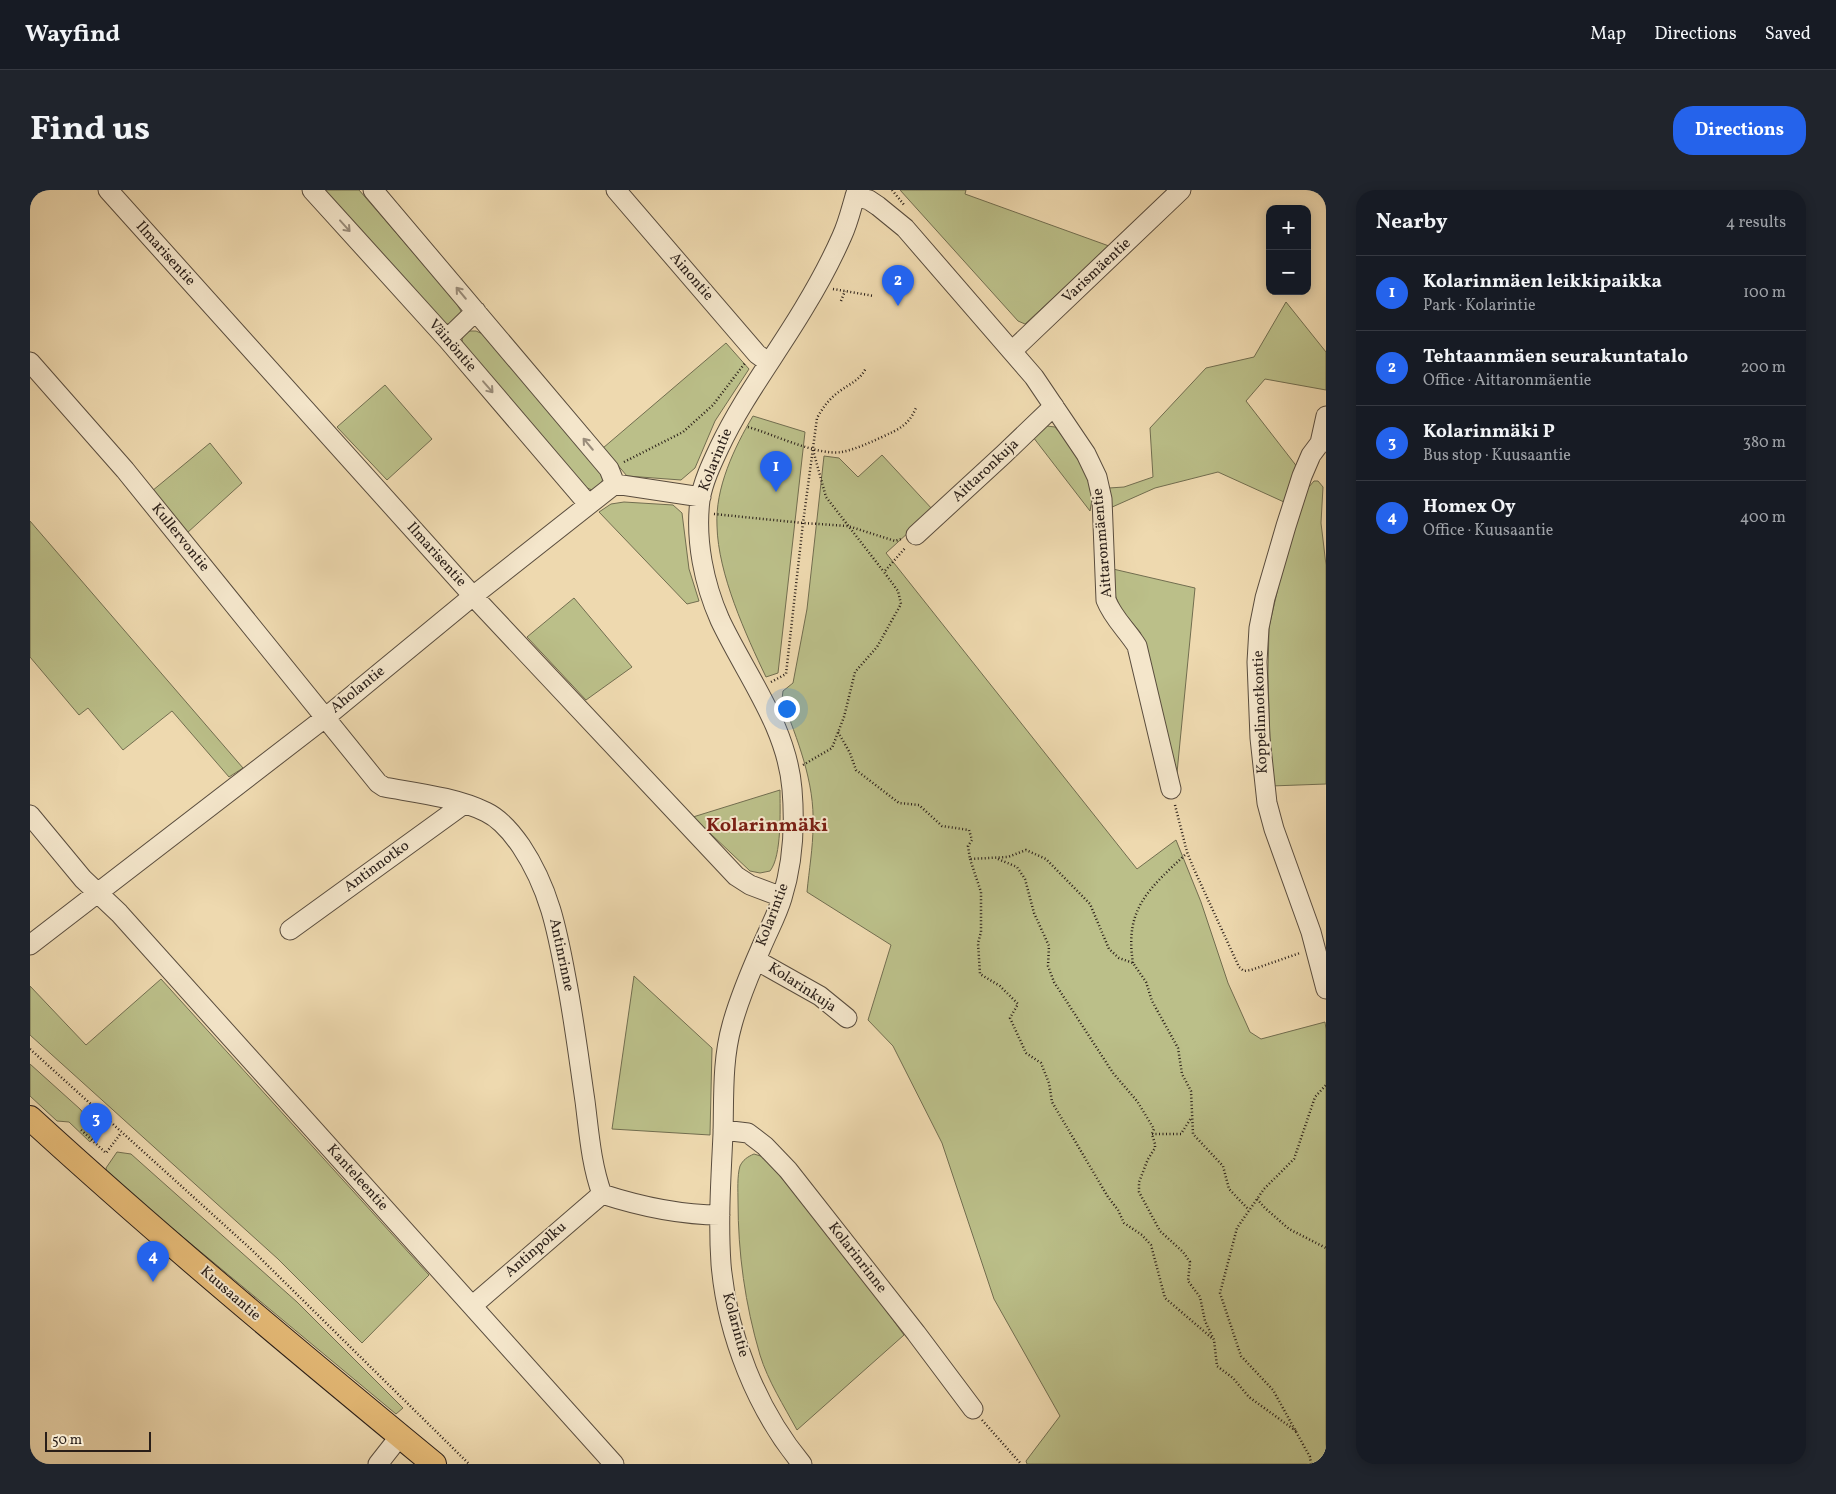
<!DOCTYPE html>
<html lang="en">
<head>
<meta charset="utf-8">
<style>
  :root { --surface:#171b24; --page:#20242c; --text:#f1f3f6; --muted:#9ea1a6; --line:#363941; --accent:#2563eb }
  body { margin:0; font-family:Vollkorn,serif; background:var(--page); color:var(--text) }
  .controls { position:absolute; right:15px; top:15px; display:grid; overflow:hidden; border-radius:10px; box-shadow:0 2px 12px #0003 }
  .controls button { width:45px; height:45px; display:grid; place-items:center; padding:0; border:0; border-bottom:1px solid var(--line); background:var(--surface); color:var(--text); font:25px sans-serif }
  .scale { position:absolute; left:15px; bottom:12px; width:106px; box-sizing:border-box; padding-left:5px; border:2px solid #291e18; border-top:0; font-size:14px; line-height:18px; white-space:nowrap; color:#291e18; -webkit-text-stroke:4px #f4e6cb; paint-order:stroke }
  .you { position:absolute; left:756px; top:518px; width:18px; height:18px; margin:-12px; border:4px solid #fff; border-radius:50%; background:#1a73e8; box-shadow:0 0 0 8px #1a73e833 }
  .badge { display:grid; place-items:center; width:32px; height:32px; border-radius:50%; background:var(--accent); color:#fff; font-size:16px; font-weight:700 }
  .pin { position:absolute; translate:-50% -41px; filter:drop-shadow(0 1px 2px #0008) }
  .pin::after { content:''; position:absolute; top:26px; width:18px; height:15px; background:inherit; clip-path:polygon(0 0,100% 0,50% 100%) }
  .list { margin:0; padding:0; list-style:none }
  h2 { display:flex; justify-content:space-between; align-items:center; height:65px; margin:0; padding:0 20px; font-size:21px }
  h2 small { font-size:16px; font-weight:400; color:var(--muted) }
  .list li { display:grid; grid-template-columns:32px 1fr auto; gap:15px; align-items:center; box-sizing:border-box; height:75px; padding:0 20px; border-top:1px solid var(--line) }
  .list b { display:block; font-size:19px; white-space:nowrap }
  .list p { margin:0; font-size:16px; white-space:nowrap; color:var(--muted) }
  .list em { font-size:16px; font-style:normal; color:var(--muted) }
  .map { position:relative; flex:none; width:1296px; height:1274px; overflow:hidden; border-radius:20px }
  header { display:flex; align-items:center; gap:30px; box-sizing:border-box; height:70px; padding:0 25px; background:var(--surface); border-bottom:1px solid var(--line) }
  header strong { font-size:24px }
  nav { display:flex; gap:28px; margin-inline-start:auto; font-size:18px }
  .intro { display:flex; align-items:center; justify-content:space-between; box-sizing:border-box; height:120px; padding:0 30px }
  h1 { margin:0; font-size:35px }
  .button { padding:12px 22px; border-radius:20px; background:var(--accent); color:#fff; font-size:18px; font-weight:700 }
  main { display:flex; gap:30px; padding:0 30px }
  aside { flex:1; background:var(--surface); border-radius:20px; box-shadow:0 2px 12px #0003 }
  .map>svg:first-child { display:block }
  .green { fill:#bbbf89; stroke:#726e50 }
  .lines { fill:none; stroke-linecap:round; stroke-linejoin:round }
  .minor-casing { stroke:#5a4d3e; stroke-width:21 }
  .major-casing { stroke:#291e18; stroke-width:26 }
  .path { stroke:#291e18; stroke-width:2.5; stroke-dasharray:1 2.5; stroke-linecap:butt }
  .minor { stroke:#f4e6cb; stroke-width:19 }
  .major { stroke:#e7bc78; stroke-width:24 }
  .oneway { stroke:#998c7a }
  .labels { text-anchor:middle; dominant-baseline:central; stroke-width:4; stroke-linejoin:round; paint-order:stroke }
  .street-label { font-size:15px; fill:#291e18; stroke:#f4e6cb }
  .district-label { font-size:20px; font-weight:bold; fill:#7a1f14; stroke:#f4e6cb }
</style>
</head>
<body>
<header>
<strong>Wayfind</strong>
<nav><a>Map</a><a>Directions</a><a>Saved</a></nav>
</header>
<div class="intro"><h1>Find us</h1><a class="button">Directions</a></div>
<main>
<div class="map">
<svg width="1296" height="1274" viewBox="0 0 1296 1274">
  <rect width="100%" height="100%" fill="#eed9af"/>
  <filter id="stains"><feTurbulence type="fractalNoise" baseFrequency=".004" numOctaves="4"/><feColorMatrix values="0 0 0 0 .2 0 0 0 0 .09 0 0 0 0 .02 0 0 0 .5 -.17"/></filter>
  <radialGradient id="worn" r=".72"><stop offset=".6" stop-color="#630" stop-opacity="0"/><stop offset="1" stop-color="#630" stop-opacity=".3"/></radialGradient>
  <path class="green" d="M290,0h39l96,111 7,12 -6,10 -10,1z
    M870,0h66l-1,4 144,52 -84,78 -7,-3z
    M1256,112l40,50v38l-61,-11 -19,22 52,67 -14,34 -66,-30 -63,16 -45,20 -1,-20 15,-1 29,-10 -3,-49 56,-60 48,-11z
    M437,141h9l9,4 114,135 4,9 -4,8 -7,3 -12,-5 -117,-137 -1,-10z
    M696,153l23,26 -34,52 -20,47 -14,12 -54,-4 -24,-28z
    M355,195l47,54 -45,41 -50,-53z
    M723,226l52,16 -27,241 -12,4c-20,-42 -48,-103 -49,-151 -2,-38 17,-78 36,-110z
    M1017,236l8,1 21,26 18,35 -4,23 -57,-74z
    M180,253l32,40 -55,50 -35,-42z
    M852,265l51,55 -47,43 251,316 39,-29 25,62 27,81 22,49 11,7 64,-17 1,7v435h-299l-1,-3 34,-45 -66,-117 -52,-156 -49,-97 -25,-26 23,-75 -84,-53c2,-22 6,-44 6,-66 2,-44 -16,-87 -31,-127l1,-8 10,-8 14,-74 17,-153 15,2 19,19z
    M1284,291h4l5,6 -2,36 5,42v219l-55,2 -3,-113 1,-46 18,-78 21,-61z
    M594,312l49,3 9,8 7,56 10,32 -12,3 -88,-92 12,-8z
    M0,331l213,247 -14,9 -57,-66 -49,39 -35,-42 -9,7 -49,-58z
    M1083,379l82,19 -19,195 -30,-137 -6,-14 -19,-23 -6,-14z
    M544,408l58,69 -46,33 -59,-63z
    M750,600c0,20 2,66 -10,81l-10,2 -10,-2 -57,-54z
    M604,786l78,72 -2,87 -98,-6z
    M131,789l268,296 -67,68 -84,-84 -248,-224v-49l56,59z
    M0,874l50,45 18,22 -8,11 -21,-20 -12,-1 -27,-25z
    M87,962l14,2 166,148 106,106 -7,6 -289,-240 -1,-6z
    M724,964l10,3 79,94 61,84 -107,95c-13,-24 -29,-49 -37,-75 -15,-51 -22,-102 -22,-154 0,-10 -1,-25 2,-35 3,-6 7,-9 14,-12z"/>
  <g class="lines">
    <defs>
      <path id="minor" d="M78,0l365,406 263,280 14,9 32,12
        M282,0l135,149 141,165
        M343,0l236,279 6,15
        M586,0l141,164 11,8
        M825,6l14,4 9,6 27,22 129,149 52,77 11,23 5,22 4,101c7,18 21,30 31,46l34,143
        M417,149l29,-28
        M982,161l169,-161
        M0,172l95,108 253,313 6,4c33,6 71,10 102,25 15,7 26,21 35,34 28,42 36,83 45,132 8,41 13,82 19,123 4,31 6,63 17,93 37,12 78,21 118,21
        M1296,252l-6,1 -9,12 -9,21 -16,50 -21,72 -6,30 -2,34 3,76 7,65 7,26 37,103 15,57
        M1290,253l6,-27
        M886,345l88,-81 50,-48
        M0,625l53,64 36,34 495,551
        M260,740l174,-126
        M0,755l296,-228 147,-121 142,-112 86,13
        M726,770l64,36 27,22
        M693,940l25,3 17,13 23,24 128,163 57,76
        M442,1116l130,-112
        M348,1274l22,-28
        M772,1274c-45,-54 -75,-129 -81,-200 -3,-44 0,-87 2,-130 1,-36 -1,-74 9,-109 7,-26 18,-52 29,-77 7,-17 16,-33 21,-50 11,-35 13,-73 10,-109 -5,-62 -46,-114 -72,-169 -16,-36 -25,-80 -20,-120 3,-18 11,-35 19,-52 23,-49 57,-93 85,-140 14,-23 27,-47 38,-72 7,-15 10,-31 15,-46"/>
      <path id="major" d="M0,928c131,120 267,233 404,346"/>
    </defs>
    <use href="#minor" class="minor-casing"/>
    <use href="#major" class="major-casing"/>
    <path class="path" d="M862,0l13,16
      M803,99l41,7
      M811,111l4,-10
      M718,237c25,7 69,29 94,25 14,-3 27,-9 40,-15 17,-8 26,-11 34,-29
      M783,260l13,47 58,75
      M594,272l59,-30 30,-27 32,-42
      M684,324l89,9 45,3 47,15 6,-2
      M741,492l15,-8 17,-151 14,-105c6,-11 13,-20 23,-27 11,-8 20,-11 26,-23
      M808,542l12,21 6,17 43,33 20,2 23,21 27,4 3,10 -4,6 2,13 38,-2 18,-7 20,9 44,45 19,45 10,9 14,5 13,19 6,19 26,47 4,26 9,17 2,43 30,32 6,23 20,21
      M773,575l29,-17 12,-31 11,-45 22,-25 24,-43 -3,-13 -14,-19 22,-25
      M1145,615l12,47 6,15 46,100 5,4 7,-1 49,-17
      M940,669l11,33v40l-3,11 2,31 20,12 18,18 -8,14 16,35 15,10 8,20 3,19 56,95 10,13 6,13 18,12 9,10 14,53 48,41
      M968,669l19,8 8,12 9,34 15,33 -1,20 6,16 59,91 24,28 17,28 -2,5 3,10v4l-7,11 -9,23v10l21,39 23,21 7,10 -2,19 12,16 5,24 9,19 3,26 16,12 16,19 47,34
      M1103,773c-9,-55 17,-75 54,-110
      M0,859l223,202 216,213
      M51,940l25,23 15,-20
      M1122,944h29l10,-16
      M1227,1009l8,9 24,21 37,19
      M952,1230l39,44
      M1281,1274l-1,-7 -37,-67 -32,-34 -21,-63 17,-65 27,-39 30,-30 21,-62 11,-12"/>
    <use href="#minor" class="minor"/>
    <use href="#major" class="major"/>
  </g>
  <defs><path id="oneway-shaft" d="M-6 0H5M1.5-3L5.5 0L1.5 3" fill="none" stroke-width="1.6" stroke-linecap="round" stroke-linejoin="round" transform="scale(1.25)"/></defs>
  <g class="oneway">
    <use href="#oneway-shaft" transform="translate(315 36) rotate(48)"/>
    <use href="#oneway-shaft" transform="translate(431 103) rotate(-130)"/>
    <use href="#oneway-shaft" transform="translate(458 197) rotate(49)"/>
    <use href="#oneway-shaft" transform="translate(558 254) rotate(-130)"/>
  </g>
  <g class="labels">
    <g class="street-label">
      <text transform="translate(135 64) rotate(48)">Ilmarisentie</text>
      <text transform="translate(1067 81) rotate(-43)">Varismäentie</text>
      <text transform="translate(661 87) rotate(49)">Ainontie</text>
      <text transform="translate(422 156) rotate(49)">Väinöntie</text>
      <text transform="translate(686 270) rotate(-68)">Kolarintie</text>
      <text transform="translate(956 281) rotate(-43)">Aittaronkuja</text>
      <text transform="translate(150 348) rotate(51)">Kullervontie</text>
      <text transform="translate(1073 353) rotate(-95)">Aittaronmäentie</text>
      <text transform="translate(406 365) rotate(48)">Ilmarisentie</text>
      <text transform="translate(328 500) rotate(-39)">Aholantie</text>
      <text transform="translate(1231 522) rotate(-92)">Koppelinnotkontie</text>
      <text transform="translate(347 677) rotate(-36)">Antinnotko</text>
      <text transform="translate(743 725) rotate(-69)">Kolarintie</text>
      <text transform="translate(531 765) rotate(78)">Antinrinne</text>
      <text transform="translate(772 798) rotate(33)">Kolarinkuja</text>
      <text transform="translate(327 988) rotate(48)">Kanteleentie</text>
      <text transform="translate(506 1060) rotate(-41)">Antinpolku</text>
      <text transform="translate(827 1068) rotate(52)">Kolarinrinne</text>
      <text transform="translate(200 1104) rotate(41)">Kuusaantie</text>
      <text transform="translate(705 1135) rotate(75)">Kolarintie</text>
    </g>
    <g class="district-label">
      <text x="737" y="636">Kolarinmäki</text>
    </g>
  </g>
  <rect width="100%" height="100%" filter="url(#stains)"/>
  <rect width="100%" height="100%" fill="url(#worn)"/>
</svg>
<div class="controls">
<button>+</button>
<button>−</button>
</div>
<div class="scale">50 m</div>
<div class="you"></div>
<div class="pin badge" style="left:746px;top:302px">1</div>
<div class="pin badge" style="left:868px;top:116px">2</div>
<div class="pin badge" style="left:66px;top:954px">3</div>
<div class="pin badge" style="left:123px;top:1092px">4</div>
</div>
<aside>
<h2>Nearby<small>4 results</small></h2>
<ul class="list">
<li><span class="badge">1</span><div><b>Kolarinmäen leikkipaikka</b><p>Park · Kolarintie</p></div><em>100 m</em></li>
<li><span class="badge">2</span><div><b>Tehtaanmäen seurakuntatalo</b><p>Office · Aittaronmäentie</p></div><em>200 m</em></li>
<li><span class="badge">3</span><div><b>Kolarinmäki P</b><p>Bus stop · Kuusaantie</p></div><em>380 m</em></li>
<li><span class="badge">4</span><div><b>Homex Oy</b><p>Office · Kuusaantie</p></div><em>400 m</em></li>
</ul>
</aside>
</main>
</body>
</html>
